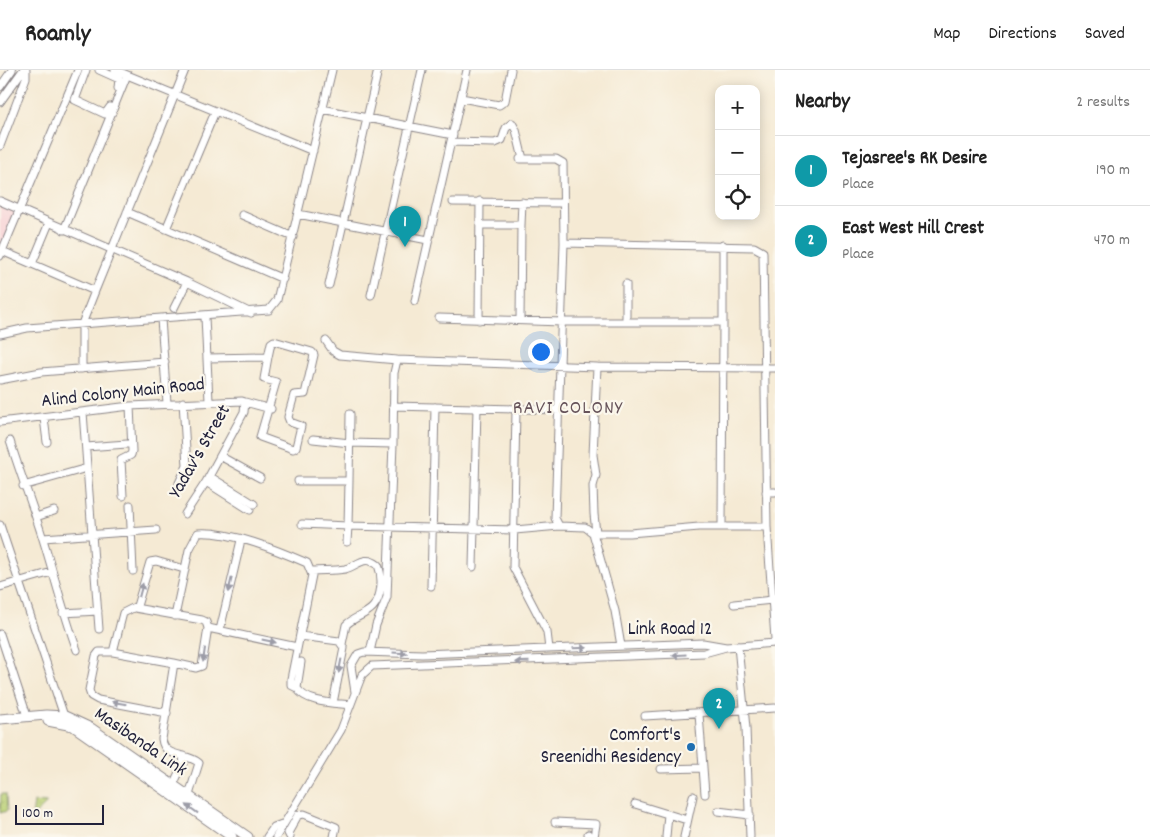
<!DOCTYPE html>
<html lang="en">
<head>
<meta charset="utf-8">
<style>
  :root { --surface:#fff; --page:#f6f6f6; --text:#222; --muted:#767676; --line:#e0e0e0; --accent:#7c3aed }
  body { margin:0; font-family:Dekko,sans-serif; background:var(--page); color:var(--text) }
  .controls { position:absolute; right:15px; top:15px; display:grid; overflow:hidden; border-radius:10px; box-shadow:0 2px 12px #0003 }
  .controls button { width:45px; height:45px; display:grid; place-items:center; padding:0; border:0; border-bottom:1px solid var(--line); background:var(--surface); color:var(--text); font:25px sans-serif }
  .scale { position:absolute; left:15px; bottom:12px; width:89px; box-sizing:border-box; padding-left:5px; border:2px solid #22223b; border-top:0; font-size:14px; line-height:18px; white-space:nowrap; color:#22223b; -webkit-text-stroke:4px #fbf7ec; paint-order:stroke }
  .you { position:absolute; left:540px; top:281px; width:18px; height:18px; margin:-12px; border:4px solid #fff; border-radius:50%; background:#1a73e8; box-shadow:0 0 0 8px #1a73e833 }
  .badge { display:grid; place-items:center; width:32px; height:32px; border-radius:50%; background:var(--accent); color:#fff; font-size:16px; font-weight:700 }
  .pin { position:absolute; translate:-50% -41px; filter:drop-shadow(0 1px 2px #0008) }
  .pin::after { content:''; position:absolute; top:26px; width:18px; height:15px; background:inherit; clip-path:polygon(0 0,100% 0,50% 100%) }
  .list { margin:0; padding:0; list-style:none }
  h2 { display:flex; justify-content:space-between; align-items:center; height:65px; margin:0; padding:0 20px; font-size:21px }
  h2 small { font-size:16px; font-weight:400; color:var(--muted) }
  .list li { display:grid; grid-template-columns:32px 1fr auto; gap:15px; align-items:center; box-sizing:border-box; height:70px; padding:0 20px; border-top:1px solid var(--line) }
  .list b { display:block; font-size:19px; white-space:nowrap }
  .list p { margin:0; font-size:16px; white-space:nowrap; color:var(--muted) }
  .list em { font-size:16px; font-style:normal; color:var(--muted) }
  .icon { flex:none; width:28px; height:28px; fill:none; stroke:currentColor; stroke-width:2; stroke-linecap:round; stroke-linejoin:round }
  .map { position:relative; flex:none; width:775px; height:767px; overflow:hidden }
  header { display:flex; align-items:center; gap:30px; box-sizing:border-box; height:70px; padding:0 25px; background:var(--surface); border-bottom:1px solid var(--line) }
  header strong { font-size:24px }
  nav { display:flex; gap:28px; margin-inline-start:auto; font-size:18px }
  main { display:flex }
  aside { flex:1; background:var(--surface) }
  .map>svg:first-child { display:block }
  .built { fill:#f7cfd4 }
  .grass { fill:url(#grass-dots); stroke:#6e7958 }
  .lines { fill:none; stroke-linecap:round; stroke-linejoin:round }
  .minor-casing { stroke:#8c8688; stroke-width:9 }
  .major-casing { stroke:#8c8688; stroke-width:11 }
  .minor { stroke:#fff; stroke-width:7 }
  .major { stroke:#fff; stroke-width:9 }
  .oneway { fill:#9c9ca7 }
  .poi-dot { fill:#1f6fb2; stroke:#fbf7ec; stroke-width:2 }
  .labels { text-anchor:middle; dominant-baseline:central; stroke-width:4.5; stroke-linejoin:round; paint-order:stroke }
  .street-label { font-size:19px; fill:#22223b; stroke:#fbf7ec }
  .poi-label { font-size:19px; fill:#22223b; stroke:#fbf7ec; text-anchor:end }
  .neighbourhood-label { font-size:20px; letter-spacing:1px; fill:#66535a; stroke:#fbf7ec }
</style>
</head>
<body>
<header>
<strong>Roamly</strong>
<nav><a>Map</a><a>Directions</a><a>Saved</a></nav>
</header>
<main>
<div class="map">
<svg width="775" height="767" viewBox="0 0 775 767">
  <defs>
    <pattern id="grass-dots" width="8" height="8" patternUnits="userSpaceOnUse" patternTransform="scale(1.25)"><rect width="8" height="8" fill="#bad074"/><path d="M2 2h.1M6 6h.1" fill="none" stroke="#a0b265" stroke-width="1.8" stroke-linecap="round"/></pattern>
  </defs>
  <rect width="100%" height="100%" fill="#fbf7ec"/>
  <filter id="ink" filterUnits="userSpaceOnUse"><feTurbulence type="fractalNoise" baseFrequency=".02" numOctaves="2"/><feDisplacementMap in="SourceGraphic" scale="10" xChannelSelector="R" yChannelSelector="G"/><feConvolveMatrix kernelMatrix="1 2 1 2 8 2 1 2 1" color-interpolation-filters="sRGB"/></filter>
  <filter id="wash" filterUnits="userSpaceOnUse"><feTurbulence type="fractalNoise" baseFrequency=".0096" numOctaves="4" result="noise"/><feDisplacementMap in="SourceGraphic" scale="20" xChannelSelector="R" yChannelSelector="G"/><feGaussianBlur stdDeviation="1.12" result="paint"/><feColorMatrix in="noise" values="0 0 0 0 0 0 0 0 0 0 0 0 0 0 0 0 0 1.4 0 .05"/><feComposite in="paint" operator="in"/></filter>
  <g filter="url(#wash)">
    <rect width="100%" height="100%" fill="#f5ead4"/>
    <path class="built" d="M0,131l21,9 -21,46z"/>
    <path class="grass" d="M1,724h5l1,17 -7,2z
      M34,732l13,1 -15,14z"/>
  </g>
  <g filter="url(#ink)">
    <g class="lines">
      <defs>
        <path id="minor" d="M86,0l-11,30 30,14 5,-7
          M99,0l20,9 -1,9
          M115,0l198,81
          M0,17l12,-17
          M461,28l38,7 6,-4 6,-31
          M0,32l23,-32
          M322,39l131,26
          M451,72l44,1 7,-3 4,-12 6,-5 4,7 7,29
          M0,76l26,-68v-8
          M520,89h36l7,4 1,80 -9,275 4,8 26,1 8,6
          M0,131l187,81 64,31
          M453,132l109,1
          M127,142l156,67
          M298,144l130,26
          M242,145l51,22
          M480,155h41l-1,95
          M521,155l1,-23
          M166,159l49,-117
          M64,160l63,-155
          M564,173l190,4 9,5 4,275
          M2,181l93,40 90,-221
          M0,186l78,-186
          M32,194l17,-41
          M626,214v38
          M329,215l49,-215
          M371,225l51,-225
          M415,231l52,-231
          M174,238l13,-26
          M205,247l4,84
          M439,248l123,4h161l-1,204
          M161,249l6,84
          M479,250l1,-119
          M723,252v-77
          M0,264l27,-6 242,-18 8,-10 55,-230
          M326,271l7,10 7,4 57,5
          M207,288l61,-1 3,-14 3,-2 38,11 2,3 -9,39 -11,1 -6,22 2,5 11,4 -5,21 -3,2 -33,-12 16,-55 -12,-3 4,-22
          M82,299v-45l13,-33
          M0,310l41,-8 124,-10
          M245,332l26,7
          M393,336l167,4
          M516,340l-3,157 34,65 2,17
          M83,342l16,217
          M44,348l3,24
          M0,352l130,-16 112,-5 3,1 -1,10 -38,70 -21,32
          M313,369l37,4 43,1 -6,153 -11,28 -6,27
          M10,371c10,32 22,63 32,95 12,38 21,76 35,114
          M393,374l1,-71 3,-13 200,7 178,1
          M86,377l41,-3
          M220,386l40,22
          M209,406l45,28
          M298,411h51l-1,45 167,4 44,-4
          M349,411l1,-67
          M206,412l44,28
          M179,413l8,-17 -4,-64
          M23,416l64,-18
          M766,422h9
          M123,426l-2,-36 10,-5 1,-4 -2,-45
          M130,435l3,66
          M36,447l18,-6
          M302,454l46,2 -1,16
          M0,455l65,194
          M596,463l-2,-19 -1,-28 3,-11 -3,-20 4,-88
          M43,468l113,-8
          M473,497l4,-159
          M312,501c10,-1 22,0 33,-2 13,-3 19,-15 33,-4 5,12 4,32 -5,42 -7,8 -19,10 -27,18l-4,19
          M431,516l4,-179
          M0,517l52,-15
          M734,534l38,-4
          M135,538l67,12 4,2 2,6 -6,38 -6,2 -22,-5 -12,76c2,20 25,13 37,24l-10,32
          M63,543l35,-2
          M175,546l14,-66 9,-17c33,-2 79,17 109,30l5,12 -21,104v6l6,3
          M208,558l89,19
          M220,560l21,-90
          M0,564l27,82
          M300,566l39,5 5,7 -11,55
          M621,576l-6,-35 -22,-78h37l69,-6h68l8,112
          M738,576l8,82 4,109
          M113,582l61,11
          M301,592l-4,26c8,15 38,15 53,17
          M355,622l-4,-26 7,-12 6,-2 58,2 281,-11 23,4
          M167,643l-69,-13 -7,-4 -2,-6 7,-34 3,-4h14l10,-39 14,-7 13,-44 6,-1 28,8
          M699,644l6,80
          M645,646l130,-8
          M661,699l42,-1
          M173,715l10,-21 1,-8
          M635,734l52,16
          M718,741l32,4
          M555,752l41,2 -2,13
          M588,764l1,3
          M267,767l7,-10 8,-3
          M276,767l65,-107 21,-55 10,-9 332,-13 22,-6 49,-4
          M290,767l-2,-4 10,-18 6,-1 32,13 -2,10
          M666,767l2,-23
          M684,767l9,-41"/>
        <path id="major" d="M0,649l46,-4 19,1 26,12 157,109
          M48,651l25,5 159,111"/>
      </defs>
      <use href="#minor" class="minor-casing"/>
      <use href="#major" class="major-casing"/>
      <use href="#minor" class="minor"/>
      <use href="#major" class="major"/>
    </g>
    <defs><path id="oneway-solid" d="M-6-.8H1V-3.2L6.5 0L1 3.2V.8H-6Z" transform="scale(1.25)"/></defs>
    <g class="oneway">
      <use href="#oneway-solid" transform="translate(230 515) rotate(103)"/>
      <use href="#oneway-solid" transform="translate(141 520) rotate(-75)"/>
      <use href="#oneway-solid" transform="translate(269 571) rotate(12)"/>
      <use href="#oneway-solid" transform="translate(580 578) rotate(-2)"/>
      <use href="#oneway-solid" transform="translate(400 583) rotate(3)"/>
      <use href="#oneway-solid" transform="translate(204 585) rotate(98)"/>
      <use href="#oneway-solid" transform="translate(679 585) rotate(177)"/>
      <use href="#oneway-solid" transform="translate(522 592) rotate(178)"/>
      <use href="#oneway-solid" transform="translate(340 596) rotate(101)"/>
      <use href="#oneway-solid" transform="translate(119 633) rotate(-170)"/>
      <use href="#oneway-solid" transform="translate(192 739) rotate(-144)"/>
    </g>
  </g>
  <circle class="poi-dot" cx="691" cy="677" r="5"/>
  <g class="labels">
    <g class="street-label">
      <text transform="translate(123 324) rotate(-6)">Alind Colony Main Road</text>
      <text transform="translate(201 382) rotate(-60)">Yadav's Street</text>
      <text x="670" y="560">Link Road 12</text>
      <text transform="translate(140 673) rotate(34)">Masibanda Link</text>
    </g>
    <g class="poi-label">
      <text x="681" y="666">Comfort's<tspan x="681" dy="22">Sreenidhi Residency</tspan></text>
    </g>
    <g class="neighbourhood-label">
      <text x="568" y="339">RAVI COLONY</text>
    </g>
  </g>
</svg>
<div class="controls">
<button>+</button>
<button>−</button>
<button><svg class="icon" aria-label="locate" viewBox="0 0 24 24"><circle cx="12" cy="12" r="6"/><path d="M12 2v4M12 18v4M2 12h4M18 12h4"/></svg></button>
</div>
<div class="scale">100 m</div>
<div class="you"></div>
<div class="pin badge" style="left:405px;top:177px;background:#0f9aa8">1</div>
<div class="pin badge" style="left:719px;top:659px;background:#0f9aa8">2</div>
</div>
<aside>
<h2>Nearby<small>2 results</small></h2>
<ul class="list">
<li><span class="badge" style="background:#0f9aa8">1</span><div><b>Tejasree's RK Desire</b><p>Place</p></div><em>190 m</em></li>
<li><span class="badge" style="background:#0f9aa8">2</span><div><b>East West Hill Crest</b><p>Place</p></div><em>470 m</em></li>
</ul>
</aside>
</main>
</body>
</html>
